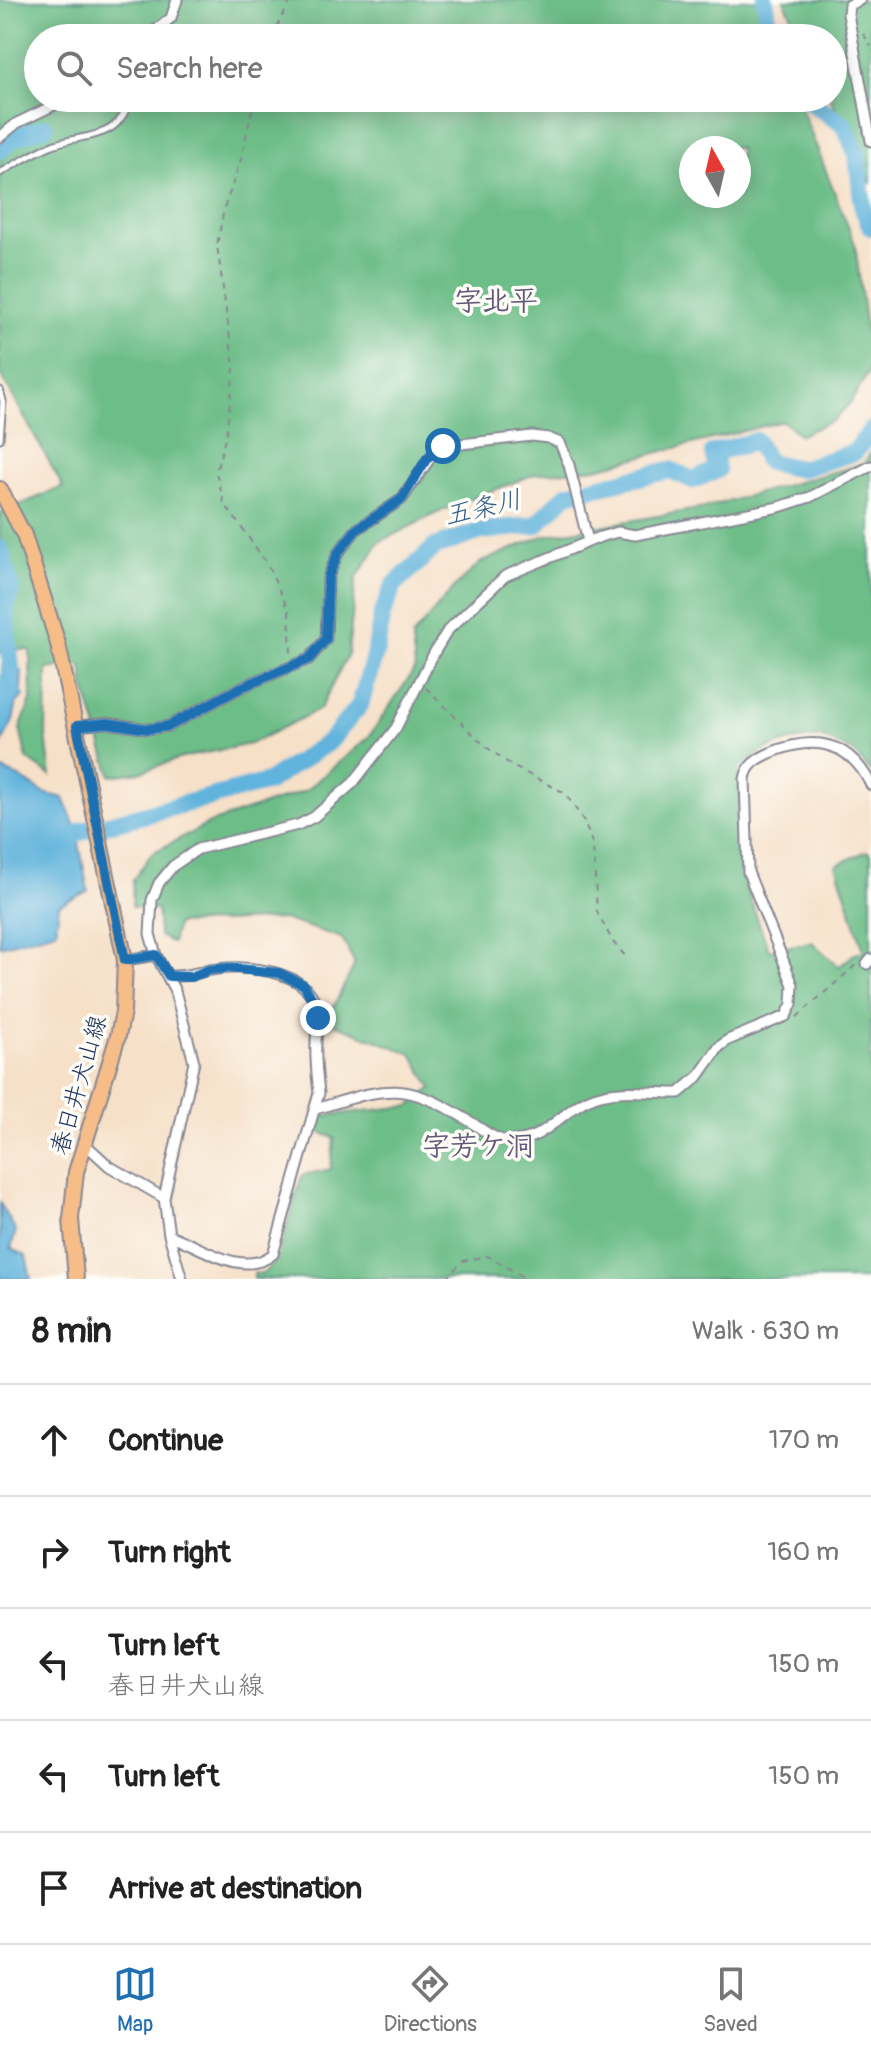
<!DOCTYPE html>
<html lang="en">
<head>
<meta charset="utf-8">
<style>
  :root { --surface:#fff; --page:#f6f6f6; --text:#222; --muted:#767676; --line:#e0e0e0; --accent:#1f6fb2 }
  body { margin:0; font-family:Pangolin,"Klee One",sans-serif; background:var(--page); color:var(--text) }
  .compass { position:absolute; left:679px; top:136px; width:72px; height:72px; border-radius:50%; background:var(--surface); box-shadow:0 4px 20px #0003; rotate:352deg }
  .stop { position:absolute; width:24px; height:24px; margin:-18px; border:6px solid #1f6fb2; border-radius:50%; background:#fff }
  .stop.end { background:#1f6fb2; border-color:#fff; box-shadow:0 2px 8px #0008 }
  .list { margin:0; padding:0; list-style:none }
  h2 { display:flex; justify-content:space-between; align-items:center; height:104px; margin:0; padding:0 32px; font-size:34px }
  h2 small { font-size:26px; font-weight:400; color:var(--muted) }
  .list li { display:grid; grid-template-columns:52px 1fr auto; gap:24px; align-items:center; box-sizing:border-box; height:112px; padding:0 32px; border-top:2px solid var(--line) }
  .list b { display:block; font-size:30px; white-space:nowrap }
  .list p { margin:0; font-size:26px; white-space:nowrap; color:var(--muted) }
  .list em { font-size:26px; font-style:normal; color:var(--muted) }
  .icon { flex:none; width:44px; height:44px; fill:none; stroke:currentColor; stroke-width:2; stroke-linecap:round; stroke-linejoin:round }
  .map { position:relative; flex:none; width:871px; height:1279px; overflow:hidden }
  .search { position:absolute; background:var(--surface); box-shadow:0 4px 20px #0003; left:24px; right:24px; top:24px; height:88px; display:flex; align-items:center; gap:20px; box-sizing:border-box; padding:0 28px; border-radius:44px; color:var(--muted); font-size:30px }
  .sheet { height:664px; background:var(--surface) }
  nav { display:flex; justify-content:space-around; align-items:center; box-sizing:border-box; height:112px; border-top:2px solid var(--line); background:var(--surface); font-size:22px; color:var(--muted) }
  nav a { display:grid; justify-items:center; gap:4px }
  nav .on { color:var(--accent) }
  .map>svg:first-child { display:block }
  .forest { fill:#6dbd88; stroke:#447673; stroke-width:2; fill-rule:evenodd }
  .water { fill:#61b3dc; stroke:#3e719d; stroke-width:2 }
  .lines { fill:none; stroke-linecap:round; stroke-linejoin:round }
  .river { stroke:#61b3dc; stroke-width:18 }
  .service-casing { stroke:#888893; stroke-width:9 }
  .minor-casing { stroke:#888893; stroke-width:13 }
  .primary-casing { stroke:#888893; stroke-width:18 }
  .path { stroke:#888893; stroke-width:2; stroke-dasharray:6 6; stroke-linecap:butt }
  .service { stroke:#fff; stroke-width:5 }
  .minor { stroke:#fff; stroke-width:9 }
  .primary { stroke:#f7bd88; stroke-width:14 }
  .route { stroke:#1f6fb2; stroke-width:10 }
  .labels { text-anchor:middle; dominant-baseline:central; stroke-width:7; stroke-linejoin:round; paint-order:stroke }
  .street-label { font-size:24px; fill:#1b2f5e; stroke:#fdfcf7 }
  .water-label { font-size:26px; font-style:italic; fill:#345d8a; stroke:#fdfcf7 }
  .quarter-label { font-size:28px; font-weight:bold; fill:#625977; stroke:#fdfcf7 }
</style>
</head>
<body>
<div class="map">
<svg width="871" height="1279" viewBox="0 0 871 1279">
  <rect width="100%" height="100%" fill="#fdfcf7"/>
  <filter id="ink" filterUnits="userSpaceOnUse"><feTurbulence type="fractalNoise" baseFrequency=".0125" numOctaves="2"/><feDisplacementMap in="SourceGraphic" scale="16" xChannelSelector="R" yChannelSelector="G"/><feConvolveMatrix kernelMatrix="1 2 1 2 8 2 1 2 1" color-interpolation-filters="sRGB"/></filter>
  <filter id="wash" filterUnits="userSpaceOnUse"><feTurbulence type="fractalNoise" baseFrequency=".006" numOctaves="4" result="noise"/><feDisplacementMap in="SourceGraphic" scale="32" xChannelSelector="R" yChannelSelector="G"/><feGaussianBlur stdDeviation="1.8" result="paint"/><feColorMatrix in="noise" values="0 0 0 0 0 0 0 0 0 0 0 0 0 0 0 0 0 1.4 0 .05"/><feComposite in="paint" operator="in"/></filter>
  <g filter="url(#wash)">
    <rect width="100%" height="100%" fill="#f6e0c8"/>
    <path class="forest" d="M0,0h761l10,38h-733v60h759l58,146 16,124 -20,34 -17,18 -34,15 -17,-14 -187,47 -61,6 -94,37 -62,31 -23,37 -8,75 -28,55 -70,35 -69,14 -41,14 -29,4 -27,-91 -2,-20 -35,4 -1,67 5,40 -24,-17 -7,-30 11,-29 -1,-50 -28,-1 -2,3v-139l63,-26 -63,-114zM691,148h48v48h-48z
      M784,0h87v184l-41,-86h3v-60h-31z
      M871,453v319l-17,-20 -33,-15 -31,4 -26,9 -25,18 1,104 29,78 43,-8 27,25 14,-12 11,-4 -28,-86 31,-14 4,3v425h-617v-6l9,1 14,-15 25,-84 29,-6 3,-31 -17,-7 3,-15 90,-10 22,-18 -20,-34 -86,-33 29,-57 -13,-26 -59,-19 -106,5 -5,19 -13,-7 -2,-27 -25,-2 1,-27 19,-27 58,-30 95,-32 63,-53 47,-69 -3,-32 39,-46 30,-29 62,-26 161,-28 159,-44z"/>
    <path class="water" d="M2,665l20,6 -1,20 3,5 -7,6 -4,19 -13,26z
      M0,769l19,8 25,16 20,5 13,34 11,59 -29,14 -3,26 -56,15z
      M0,1203l16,28 -5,17 15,8 5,23h-31z"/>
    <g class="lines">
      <path class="river" d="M765,0l5,38
        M805,98l39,27 13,30 6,54 8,18
        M0,150l15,-13 30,-10
        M0,549l11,38 -6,24 6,56 -11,60
        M56,845l26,-14 186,-49 62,-41 30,-36 16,-55 6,-36 12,-29 41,-38 46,-16 55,-6 31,-31 103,-24 23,10 24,-10 -4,-17 43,-12 12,21 32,7 55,-17 16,-22"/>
    </g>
  </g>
  <g filter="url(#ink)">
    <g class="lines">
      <defs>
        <path id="service" d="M0,173c16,-9 33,-20 50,-27 33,-14 68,-2 80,-48
          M0,390l3,11 -3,38"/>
        <path id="minor" d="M860,0l-11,5 -1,9 23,127
          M146,38l25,-20 6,-18
          M0,137l17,-14 52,-25
          M77,726l30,-3 41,6 21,-3 73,-39 67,-28 17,-20 2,-62 10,-24 18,-23 46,-31 33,-48 8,-5 89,-10 16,2 12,5 9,22 19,76
          M125,960l31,-5
          M867,964l4,-5
          M316,1109c69,-21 85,-30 150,10 12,7 29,22 43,22 36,2 55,-34 85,-44 28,-10 57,-3 85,-4l19,-16 21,-30 9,-7 58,-24 6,-12 1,-19 -45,-113 -3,-93c2,-14 12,-20 25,-26 44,-18 79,-13 101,32
          M84,1143l25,23 55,32
          M169,1235c32,11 74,44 104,19l46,-161c-2,-17 -4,-33 -3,-50 0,-12 4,-26 0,-38 -10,-34 -67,-40 -98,-36 -20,2 -27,8 -49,7
          M182,1279l-13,-44 -5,-37 30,-136 -19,-71 -19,-36 -6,-21 2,-34 7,-17 14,-17 25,-17 100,-24 16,-8 39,-34 43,-55 38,-75 14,-23 57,-54 95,-39 18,-5 17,3 144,-28 31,-10 61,-31"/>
        <path id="primary" d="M0,489l24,46 34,109 67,316 -2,52 -5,24 -42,136 -5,47 5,60"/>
      </defs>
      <use href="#service" class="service-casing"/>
      <use href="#minor" class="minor-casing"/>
      <use href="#primary" class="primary-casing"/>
      <path class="path" d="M863,34l8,12
        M271,38l20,-38
        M255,98l-14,61 -17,50 -7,36 17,123 -8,67 -10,37 8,31 42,59 23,49 2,43
        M426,688l59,58 29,21 51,26 19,28 9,24 4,67 16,30 14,16
        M797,1017l61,-54
        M446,1279l17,-18 25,-5 39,23"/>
      <use href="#service" class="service"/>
      <use href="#minor" class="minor"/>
      <use href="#primary" class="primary"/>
    </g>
  </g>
  <g class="lines" filter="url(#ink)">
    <path class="route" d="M318,1018l-2,-12 -12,-21 -25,-12 -51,-5 -19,2 -18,7 -22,-1 -13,-21 -31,5 -48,-234 30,-3 41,6 21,-3 73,-39 67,-28 17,-20 2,-62 10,-24 18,-23 46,-31 25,-41 16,-12"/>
  </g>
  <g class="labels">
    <g class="street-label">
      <text transform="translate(79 1085) rotate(-74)">春日井犬山線</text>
    </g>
    <g class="water-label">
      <text transform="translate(483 508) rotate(-13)">五条川</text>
    </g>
    <g class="quarter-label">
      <text x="496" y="301">字北平</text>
      <text x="478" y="1146">字芳ケ洞</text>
    </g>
  </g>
</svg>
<svg class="compass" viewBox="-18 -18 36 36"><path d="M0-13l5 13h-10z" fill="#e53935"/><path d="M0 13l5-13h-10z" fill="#767676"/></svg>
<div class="stop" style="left:443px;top:446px"></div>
<div class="stop end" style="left:318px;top:1018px"></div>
<div class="search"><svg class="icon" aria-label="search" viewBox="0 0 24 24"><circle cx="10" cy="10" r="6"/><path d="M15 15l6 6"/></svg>Search here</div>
</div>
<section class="sheet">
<h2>8 min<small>Walk · 630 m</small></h2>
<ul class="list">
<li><svg class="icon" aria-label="ahead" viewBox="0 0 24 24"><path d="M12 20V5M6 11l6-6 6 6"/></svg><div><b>Continue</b></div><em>170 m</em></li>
<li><svg class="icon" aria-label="right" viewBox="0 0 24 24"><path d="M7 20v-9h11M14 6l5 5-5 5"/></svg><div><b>Turn right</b></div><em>160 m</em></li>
<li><svg class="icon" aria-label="left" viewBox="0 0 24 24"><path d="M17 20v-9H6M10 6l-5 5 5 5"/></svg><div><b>Turn left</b><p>春日井犬山線</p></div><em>150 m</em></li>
<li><svg class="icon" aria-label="left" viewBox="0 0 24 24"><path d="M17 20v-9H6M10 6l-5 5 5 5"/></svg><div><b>Turn left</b></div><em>150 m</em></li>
<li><svg class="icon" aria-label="arrive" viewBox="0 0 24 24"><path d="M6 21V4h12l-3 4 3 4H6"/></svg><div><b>Arrive at destination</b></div></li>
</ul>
</section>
<nav>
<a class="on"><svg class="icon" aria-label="map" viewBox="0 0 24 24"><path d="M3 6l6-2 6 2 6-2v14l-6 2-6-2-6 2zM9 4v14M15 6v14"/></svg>Map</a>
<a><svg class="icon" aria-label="directions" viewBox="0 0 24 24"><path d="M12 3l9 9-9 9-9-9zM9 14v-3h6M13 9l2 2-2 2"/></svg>Directions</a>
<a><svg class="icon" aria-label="saved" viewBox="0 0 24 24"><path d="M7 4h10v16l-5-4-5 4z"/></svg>Saved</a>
</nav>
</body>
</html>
